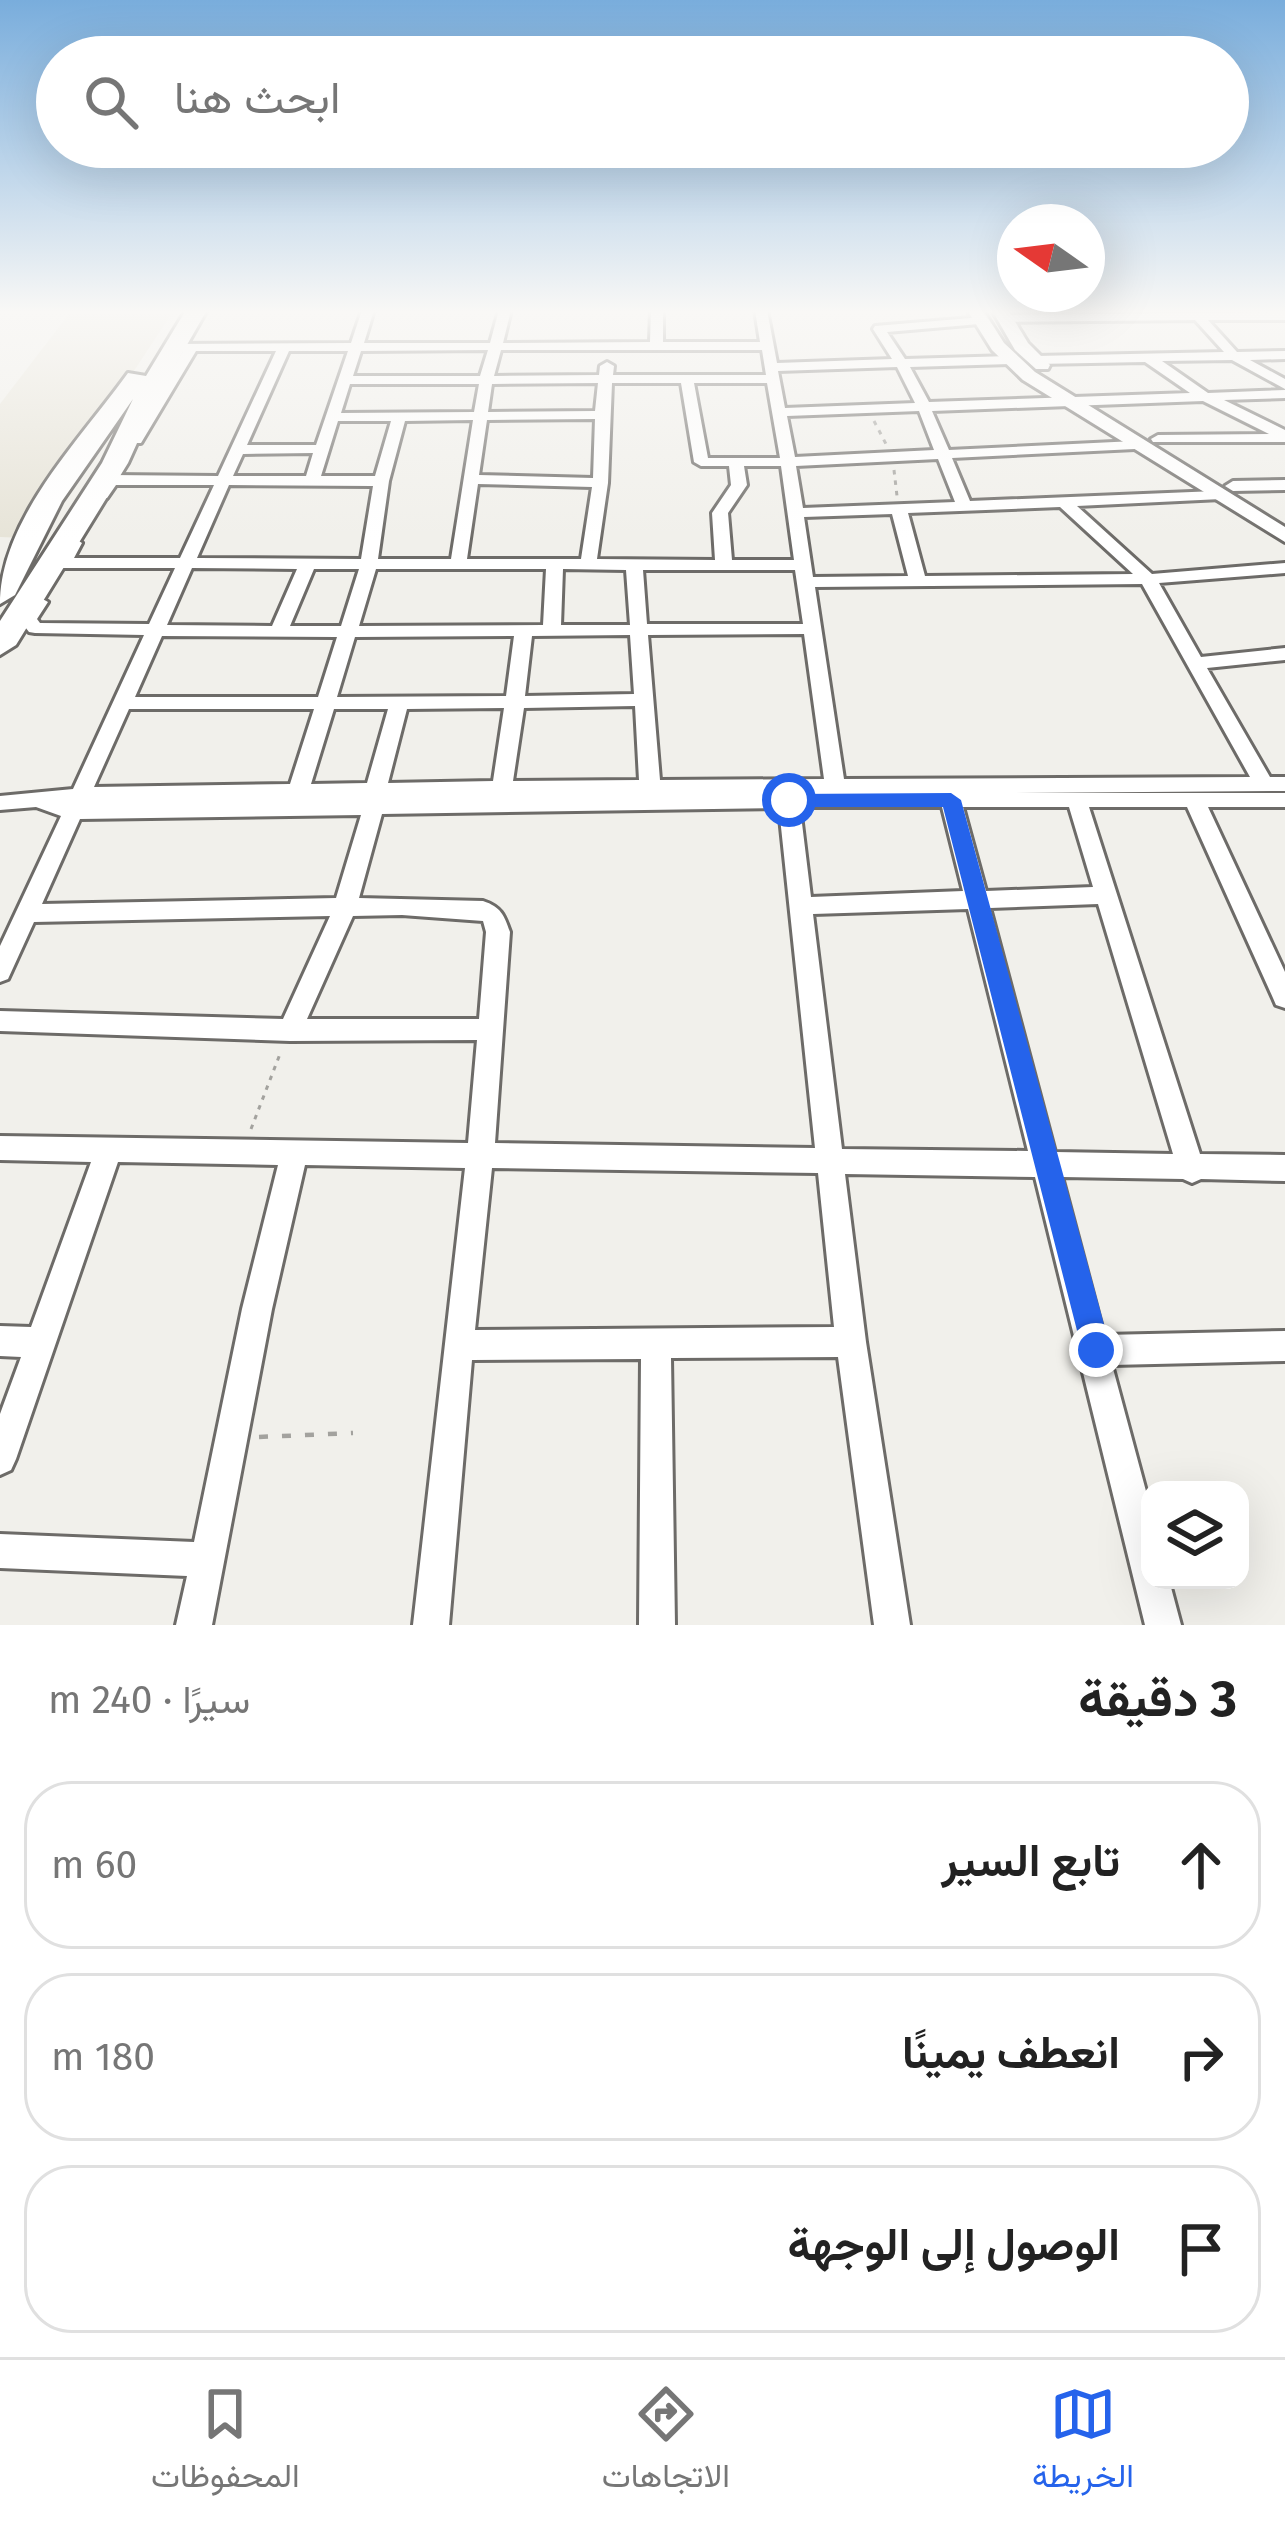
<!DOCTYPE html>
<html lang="ar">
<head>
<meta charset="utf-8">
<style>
  :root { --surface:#fff; --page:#f2f2f2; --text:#222; --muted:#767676; --line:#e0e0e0; --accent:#2563eb }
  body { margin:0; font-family:"Fira Sans",Vazirmatn,sans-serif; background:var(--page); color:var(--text); direction:rtl }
  .controls { position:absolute; right:36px; bottom:36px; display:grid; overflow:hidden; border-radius:24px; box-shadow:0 12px 48px #0002 }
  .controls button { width:108px; height:108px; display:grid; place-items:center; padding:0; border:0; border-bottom:3px solid var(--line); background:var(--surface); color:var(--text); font:60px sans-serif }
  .compass { position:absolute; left:997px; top:204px; width:108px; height:108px; border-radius:50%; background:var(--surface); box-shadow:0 12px 48px #0002; rotate:284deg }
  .stop { position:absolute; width:36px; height:36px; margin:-27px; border:9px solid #2563eb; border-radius:50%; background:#fff }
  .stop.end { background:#2563eb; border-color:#fff; box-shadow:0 3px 12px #0008 }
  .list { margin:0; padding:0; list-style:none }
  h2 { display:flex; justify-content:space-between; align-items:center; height:156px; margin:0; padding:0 48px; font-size:51px }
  h2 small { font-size:39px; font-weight:400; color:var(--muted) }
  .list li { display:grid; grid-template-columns:78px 1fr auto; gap:36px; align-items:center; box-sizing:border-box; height:168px; margin:0 24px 24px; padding:0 24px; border:3px solid var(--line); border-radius:48px }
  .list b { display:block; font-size:45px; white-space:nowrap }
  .list em { font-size:39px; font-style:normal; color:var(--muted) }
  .icon { flex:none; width:66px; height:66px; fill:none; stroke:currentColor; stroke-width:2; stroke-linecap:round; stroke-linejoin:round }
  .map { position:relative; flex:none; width:1285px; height:1625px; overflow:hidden; direction:ltr }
  .search { position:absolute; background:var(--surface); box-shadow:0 12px 48px #0002; left:36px; right:36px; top:36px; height:132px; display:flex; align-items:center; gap:30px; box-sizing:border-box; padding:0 42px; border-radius:66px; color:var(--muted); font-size:45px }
  .sheet { height:732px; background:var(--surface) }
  nav { display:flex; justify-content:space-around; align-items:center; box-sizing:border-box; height:168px; border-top:3px solid var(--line); background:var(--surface); font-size:33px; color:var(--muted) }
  nav a { display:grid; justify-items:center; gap:6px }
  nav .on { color:var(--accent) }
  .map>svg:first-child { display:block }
  .built { fill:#e7e4d8 }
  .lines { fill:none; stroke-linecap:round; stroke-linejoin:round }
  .minor-casing { stroke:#6d6b68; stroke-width:6 }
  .tertiary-casing { stroke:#6d6b68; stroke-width:6 }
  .trunk-casing { stroke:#6d6b68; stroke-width:6 }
  .path-far1 { stroke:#a3a29e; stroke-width:3; stroke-dasharray:4.5 6; stroke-linecap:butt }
  .path { stroke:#a3a29e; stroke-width:4.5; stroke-dasharray:9 14; stroke-linecap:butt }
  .minor { fill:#fff; fill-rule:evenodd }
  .tertiary { fill:#fff; fill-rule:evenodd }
  .trunk { fill:#fff; fill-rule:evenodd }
  .route { fill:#2563eb }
</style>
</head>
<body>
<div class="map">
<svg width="1285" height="1625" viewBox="0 0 1285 1625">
  <rect width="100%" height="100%" fill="#f1f0eb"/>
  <path class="built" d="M72,310h102l-150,228 -24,-1v-133z"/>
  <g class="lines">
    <defs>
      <path id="minor" d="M362,310h12l-10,33h126l9,-33h12l-8,33 147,-1 1,-32h12v32h97l-5,-32h12l10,53 115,-4 -19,-30 2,-3 108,-9v6l-4,1 -92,8 18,27 105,-3 7,4 -7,4 -100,3 19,35 261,-9 -45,-31 -109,2 -7,-4 7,-4 188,-4 -29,-32 -191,2 -6,-4 2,-3 285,-3v8h-77l29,32 48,-1v8l-35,1 35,19v10l-53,-29 -70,1 46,32 77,-3v8l-61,2 61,30v12h-132l-2,-3 7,-4 111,-1 -66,-33 -271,10 17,39 186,-9 7,4 -7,4 -183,9 18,43 246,-10 5,2v6l-144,7 75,68 133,-11v10l-126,10 42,74 84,-9v12l-78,8 63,109h15v14l-271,2h271v14h-77l77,165v36l-9,-3 -3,-7 -86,-191h-98l111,347 85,1v26l-84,-2 -9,4 -9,-4 -121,-2 42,158 181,-4v30l-173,4 38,141v74h19l12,45h-36l-110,-448 -190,-3 21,168 44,283h-36l-36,-268 -167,1 4,267h-36l2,-266 -169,1 -23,265h-36l52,-457 -160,-3 -33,144 -60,316h-36l11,-49 -187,-8v-34l194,8 48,-233 36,-144 -160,-3 -102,297 -5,11 -11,5v-61l21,-57 -21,-1v-30l31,1 60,-165 -91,-2v-24l468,7 9,-103 -187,1 -290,-10v-20l283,8 47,-103 -296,6 -26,57 -8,3v-36l61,-130 -25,-9 -36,3v-14l73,-7 71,-154 -109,-2 -6,-1 -10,-13 14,-21 6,-1 9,5 -11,17 3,4 109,1 26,-56h-112l-8,-5 13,-23 6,-2 8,5 -8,15h106l34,-73h-98l-9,13h-10l-3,-3 12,-18 5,-2 107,1 58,-125h-80l-55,92h-10l-2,-3 54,-89 -13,-1v-6l181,-1zM488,350l-8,26h-127l8,-25zM501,350h261l4,25h-153l1,-9 -7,-4 -7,4 -1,9 -105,1zM289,351h59l-32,94h-69zM897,367l18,36 -130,5 -7,-37zM598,383l-3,28 -107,1 4,-28zM612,383h69l13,79 7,4h28l2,19 -19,28 3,47 -118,-1 11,-76zM694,383h73l13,75h-72zM350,384h129l-5,28 -133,1zM919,411l15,39 -139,7 -8,-41zM595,419l-2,59 -114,-3 8,-55zM473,420l-22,139h-73l11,-78 16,-60zM338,421h53l-16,55h-54zM313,453l-7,23h-73l10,-22zM938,459l17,43 -152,6 -7,-42zM744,466h37l13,94h-62l-4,-47 19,-28zM478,484l114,3 -11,72h-114zM229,485l144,1 -12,73 -164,-1zM1060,507l73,67 -208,2 -17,-63zM892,514l16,62 -95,1 -9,-60zM192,568l105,1 -25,57 -105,-1zM314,569h45l-18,57h-51zM376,569h170l-3,56 -184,1zM563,569l63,1 4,55h-69zM643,570h152l8,54h-156zM1142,584l108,193 -406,2 -29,-192zM804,634l20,145 -164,1 -12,-145zM630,635l4,59 -109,2 7,-60zM162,636l175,1 -19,60h-183zM514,636l-8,60 -169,1 18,-60zM635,706l4,74 -126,1 11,-73zM504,708l-11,73 -105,2 19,-74zM129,709h185l-24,75 -196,3zM334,709h54l-21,74 -56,1zM800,807h142l21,84 -152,6zM963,807h106l24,80 -107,4zM779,808l36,340 -320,-5 15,-211c-6,-17 -9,-25 -27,-31l-124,-3 23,-84zM361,815l-25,83 -294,6 38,-85zM1098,904l75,250 -118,-2 -65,-244zM968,909l60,242 -186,-2 -29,-235zM402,915l81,6 3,11 -7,87h-172l46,-103zM492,1168l326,5 16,154 -359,3z
        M1285,480v10l-52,1 -8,-5 8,-5z"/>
      <path id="tertiary" d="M967,310h16l21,33 31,29 250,155v15l-262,-162 -31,-30z
        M992,310h16l20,33 22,22 -2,4h-12l-21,-19z"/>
      <path id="trunk" d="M186,310h21l-46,80 -33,73 -112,182 -16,10v-34l102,-158 31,-64 -71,102 -47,94 -15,9c0,-85 80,-164 128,-231l18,3z"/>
    </defs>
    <use href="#minor" class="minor-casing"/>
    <use href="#tertiary" class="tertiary-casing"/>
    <use href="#trunk" class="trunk-casing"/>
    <path class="path-far1" d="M874,421l12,23
      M894,470l3,26
      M251,1129l29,-75"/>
    <path class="path" d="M259,1437l94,-4"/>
    <use href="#minor" class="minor"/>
    <use href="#tertiary" class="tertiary"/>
    <use href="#trunk" class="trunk"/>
  </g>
  <linearGradient id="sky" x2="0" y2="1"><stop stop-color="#79addc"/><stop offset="0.58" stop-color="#f9f8f6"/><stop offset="1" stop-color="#f9f8f6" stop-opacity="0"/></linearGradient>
  <rect width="1285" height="538" fill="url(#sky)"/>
  <path class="route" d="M951,793l10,7 150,550 -15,14 -14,-14 -139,-543h-154l-10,-7 10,-6z"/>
</svg>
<div class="controls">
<button><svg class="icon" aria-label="layers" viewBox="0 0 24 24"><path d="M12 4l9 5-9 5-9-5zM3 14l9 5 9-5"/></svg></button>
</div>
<svg class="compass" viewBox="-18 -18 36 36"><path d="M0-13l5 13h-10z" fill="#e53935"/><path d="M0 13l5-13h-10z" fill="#767676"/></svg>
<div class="stop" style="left:789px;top:800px"></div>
<div class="stop end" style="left:1096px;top:1350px"></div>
<div class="search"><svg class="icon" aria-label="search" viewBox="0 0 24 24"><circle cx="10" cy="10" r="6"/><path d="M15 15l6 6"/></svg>ابحث هنا</div>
</div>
<section class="sheet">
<h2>3 دقيقة<small>سيرًا · 240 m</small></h2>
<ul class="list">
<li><svg class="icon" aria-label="ahead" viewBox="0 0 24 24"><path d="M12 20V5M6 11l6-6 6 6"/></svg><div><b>تابع السير</b></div><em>60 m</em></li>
<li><svg class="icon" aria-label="right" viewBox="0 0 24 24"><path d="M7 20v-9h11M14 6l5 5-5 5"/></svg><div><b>انعطف يمينًا</b></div><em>180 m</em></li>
<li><svg class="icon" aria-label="arrive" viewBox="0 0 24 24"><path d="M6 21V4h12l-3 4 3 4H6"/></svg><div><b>الوصول إلى الوجهة</b></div></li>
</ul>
</section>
<nav>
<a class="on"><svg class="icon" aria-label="map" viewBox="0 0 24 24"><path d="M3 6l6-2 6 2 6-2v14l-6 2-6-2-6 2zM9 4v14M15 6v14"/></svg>الخريطة</a>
<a><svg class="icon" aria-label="directions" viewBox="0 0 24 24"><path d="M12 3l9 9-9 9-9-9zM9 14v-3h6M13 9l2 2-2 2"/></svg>الاتجاهات</a>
<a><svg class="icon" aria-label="saved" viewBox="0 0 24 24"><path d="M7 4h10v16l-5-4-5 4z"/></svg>المحفوظات</a>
</nav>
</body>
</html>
